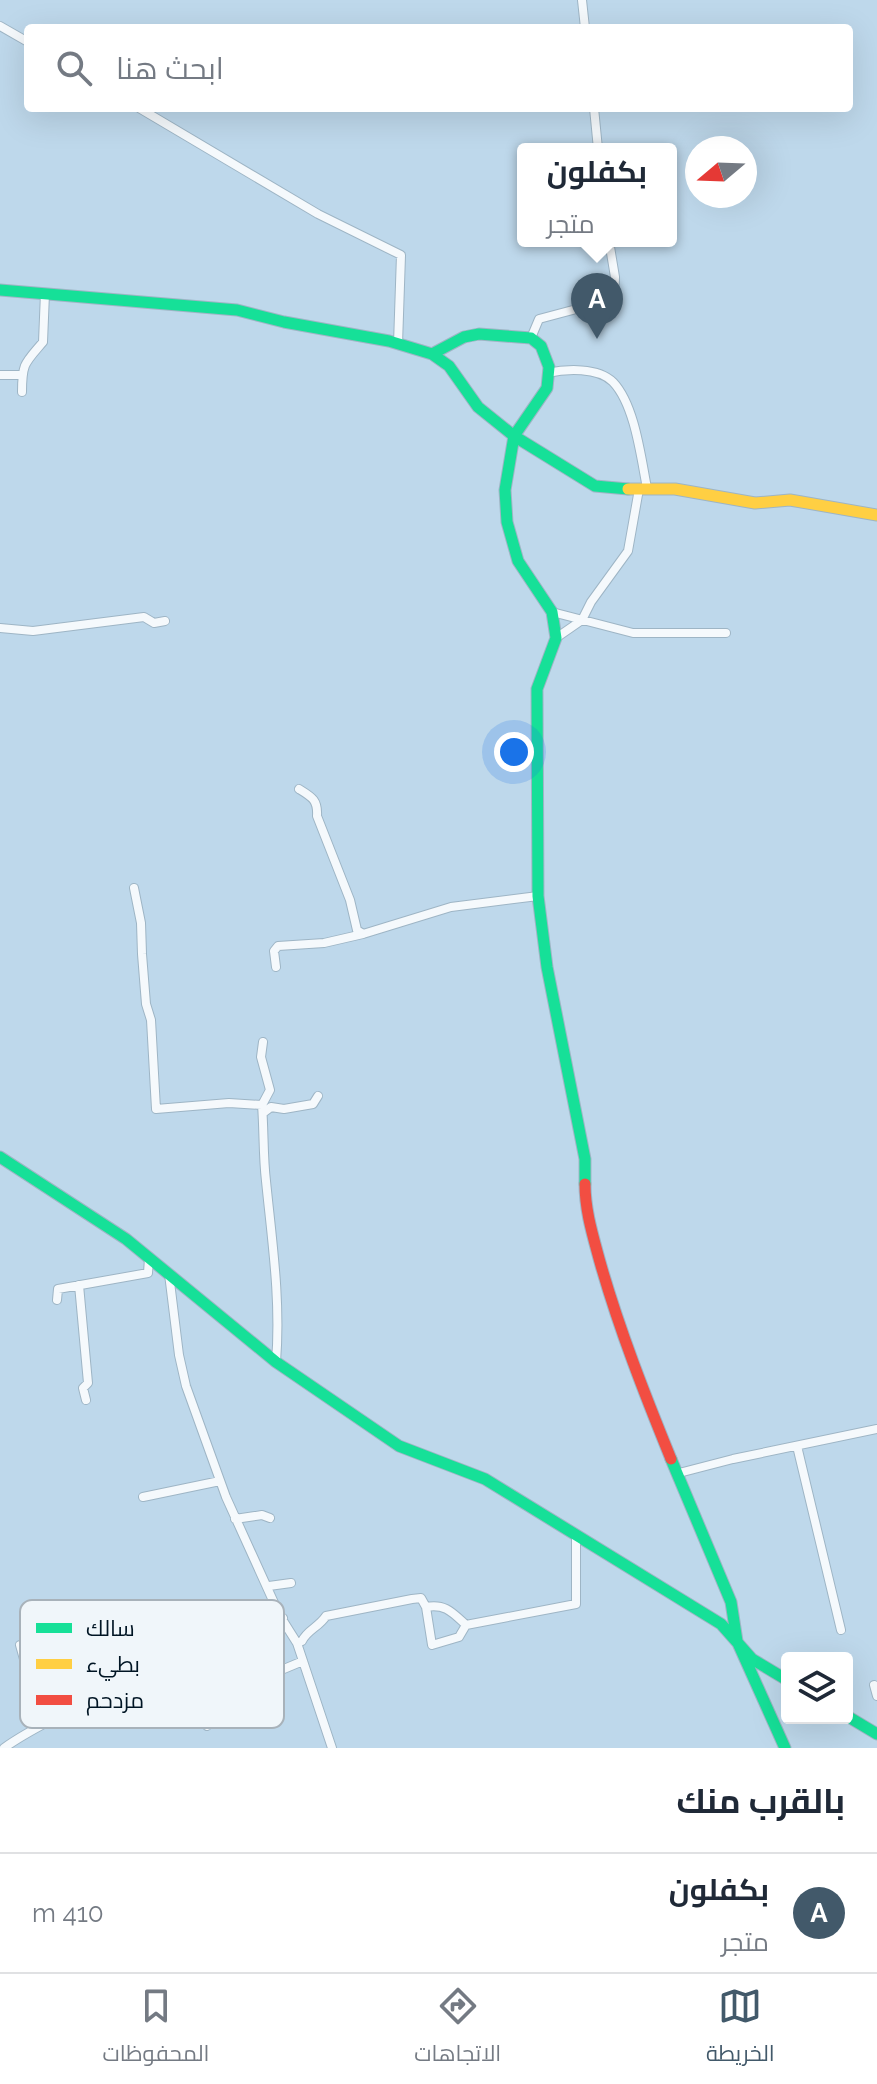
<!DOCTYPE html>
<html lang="ar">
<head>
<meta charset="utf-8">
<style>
  :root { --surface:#fff; --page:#f2f2f3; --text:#1f2937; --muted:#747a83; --line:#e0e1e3; --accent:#42596a }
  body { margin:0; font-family:Raleway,Cairo,sans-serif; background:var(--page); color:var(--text); direction:rtl }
  .controls { position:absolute; right:24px; bottom:24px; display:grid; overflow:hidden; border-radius:8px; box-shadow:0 8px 32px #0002 }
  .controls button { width:72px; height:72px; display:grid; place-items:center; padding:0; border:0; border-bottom:2px solid var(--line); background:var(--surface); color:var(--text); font:40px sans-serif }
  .compass { position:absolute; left:685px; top:136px; width:72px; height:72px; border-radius:50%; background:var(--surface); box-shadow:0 8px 32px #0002; rotate:251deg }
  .you { position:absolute; left:514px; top:752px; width:28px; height:28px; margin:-20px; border:6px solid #fff; border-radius:50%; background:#1a73e8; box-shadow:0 0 0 12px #1a73e833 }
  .badge { display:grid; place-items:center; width:52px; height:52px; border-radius:50%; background:var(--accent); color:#fff; font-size:26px; font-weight:700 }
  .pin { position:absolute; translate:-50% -66px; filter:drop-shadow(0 2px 4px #0008) }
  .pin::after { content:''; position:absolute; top:42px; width:28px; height:24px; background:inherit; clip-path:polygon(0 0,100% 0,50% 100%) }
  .popup { position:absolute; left:517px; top:143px; width:160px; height:104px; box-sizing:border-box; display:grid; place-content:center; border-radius:8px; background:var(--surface); filter:drop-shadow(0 2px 6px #0005); font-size:26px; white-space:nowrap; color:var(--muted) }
  .popup b { font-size:30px; color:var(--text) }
  .popup::after { content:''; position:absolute; left:50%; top:100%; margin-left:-16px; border:16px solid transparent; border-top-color:var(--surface) }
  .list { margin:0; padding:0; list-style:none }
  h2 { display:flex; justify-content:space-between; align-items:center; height:104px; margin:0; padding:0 32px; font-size:34px }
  h2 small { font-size:26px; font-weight:400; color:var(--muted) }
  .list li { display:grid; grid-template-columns:52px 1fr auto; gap:24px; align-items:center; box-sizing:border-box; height:120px; padding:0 32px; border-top:2px solid var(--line) }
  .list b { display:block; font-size:30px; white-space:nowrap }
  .list p { margin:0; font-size:26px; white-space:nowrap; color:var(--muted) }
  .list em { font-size:26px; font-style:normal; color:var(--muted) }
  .icon { flex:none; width:44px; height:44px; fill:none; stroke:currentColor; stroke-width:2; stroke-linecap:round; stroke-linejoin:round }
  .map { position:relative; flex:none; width:877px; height:1748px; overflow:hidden; direction:ltr }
  .search { position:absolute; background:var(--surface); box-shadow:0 8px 32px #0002; left:24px; right:24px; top:24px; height:88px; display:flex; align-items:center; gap:20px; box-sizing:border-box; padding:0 28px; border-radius:8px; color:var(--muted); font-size:30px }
  .sheet { height:224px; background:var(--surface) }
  nav { display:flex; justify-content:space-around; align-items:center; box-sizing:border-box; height:112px; border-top:2px solid var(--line); background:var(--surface); font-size:22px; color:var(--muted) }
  nav a { display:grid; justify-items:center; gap:4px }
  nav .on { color:var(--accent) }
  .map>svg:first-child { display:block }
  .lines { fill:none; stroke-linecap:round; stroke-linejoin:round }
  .street-casing { stroke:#9eb5c5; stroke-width:10 }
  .fast-casing { stroke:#9eb5c5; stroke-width:13 }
  .slow-casing { stroke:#9eb5c5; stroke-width:13 }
  .jam-casing { stroke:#9eb5c5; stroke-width:13 }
  .street { stroke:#f5f9fc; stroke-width:8 }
  .fast { stroke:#16e098; stroke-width:11 }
  .slow { stroke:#ffcf43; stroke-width:11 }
  .jam { stroke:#f24e42; stroke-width:11 }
  .key { fill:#f0f6fa; stroke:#a8b2ba; stroke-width:2 }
  .key-label { font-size:22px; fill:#001524 }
</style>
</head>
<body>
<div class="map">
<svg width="877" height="1748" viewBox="0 0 877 1748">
  <rect width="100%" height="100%" fill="#bed8eb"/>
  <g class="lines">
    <defs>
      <path id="street" d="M582,0l3,28
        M0,26l28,16
        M139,108l179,106 83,41 -3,89
        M594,108l4,41
        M531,338l8,-19 75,-20 1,-22 -6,-36
        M547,373c19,-4 51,-6 66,9 22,23 28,76 34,106
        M0,375h22
        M22,392c0,-29 3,-29 21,-50l2,-49
        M552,612l81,21h93
        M0,628l33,3 111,-14 10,6 11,-2
        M556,638l26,-18 9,-18 37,-51 11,-62
        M299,789c13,8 19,11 18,27l33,84 7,30 6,4 88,-27 87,-11
        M134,888l7,35 1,31 4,50 5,16 5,89 73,-6 33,2c2,25 1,51 4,76 6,60 15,120 10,181
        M276,967l-2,-16 4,-5 46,-3 39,-9
        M262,1105l8,-15 -9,-33 2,-15
        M263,1113l8,-6 13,2 29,-5 5,-8
        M169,1274l10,81 7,31 40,111 54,119 17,27 35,105
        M79,1285l9,98 -5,5 3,12
        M57,1300l1,-11 90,-16 1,-15
        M797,1446l44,184
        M679,1473l54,-14 144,-30
        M143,1497l77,-16
        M235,1519l27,-4 8,3
        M269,1586l22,-3
        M426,1607c19,-4 27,6 40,18l110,-21v-69
        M249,1638l11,-8 23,-12
        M297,1643l5,-2c5,-11 17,-14 24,-25l86,-17 9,-1 5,9 6,38 27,-8 7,-12
        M20,1645l9,32 19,44
        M874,1685l3,11
        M201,1692l-2,9 8,25
        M4,1748c26,-19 55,-31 83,-47 31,-18 51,-32 86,-43l10,28 16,6 13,-1 55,-15 36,-15"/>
      <path id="fast" d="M0,290l237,20 47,12 105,19 43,13 17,12 29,41 36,29 81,50 33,3
        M432,354l32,-17 15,-3 52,4 10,8 8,21 -2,21 -33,48 -9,54 2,32 11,39 34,51 4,26 -19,51 1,207 9,71 38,192v25
        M0,1157l126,82 150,123 123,84 86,33 236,145 31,35 35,21
        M671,1459l60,143 6,39 48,107
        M847,1716l30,18"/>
      <path id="slow" d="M628,489h47l80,14 35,-3 87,15"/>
      <path id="jam" d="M585,1184c0,27 8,52 15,78 19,67 45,133 71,197"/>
    </defs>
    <use href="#street" class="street-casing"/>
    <use href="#fast" class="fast-casing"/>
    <use href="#slow" class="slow-casing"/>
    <use href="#jam" class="jam-casing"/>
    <use href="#street" class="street"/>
    <use href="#fast" class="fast"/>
    <use href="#slow" class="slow"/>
    <use href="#jam" class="jam"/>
  </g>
  <rect x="20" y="1600" width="264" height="128" rx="12" class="key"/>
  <rect x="36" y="1623" width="36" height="10" fill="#16e098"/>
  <rect x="36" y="1659" width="36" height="10" fill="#ffcf43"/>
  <rect x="36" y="1695" width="36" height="10" fill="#f24e42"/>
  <g class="key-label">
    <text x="86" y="1636">سالك</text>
    <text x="86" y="1672">بطيء</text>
    <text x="86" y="1708">مزدحم</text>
  </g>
</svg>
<div class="controls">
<button><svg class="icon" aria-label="layers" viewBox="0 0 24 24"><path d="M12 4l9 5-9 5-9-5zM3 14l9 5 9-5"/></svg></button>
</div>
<svg class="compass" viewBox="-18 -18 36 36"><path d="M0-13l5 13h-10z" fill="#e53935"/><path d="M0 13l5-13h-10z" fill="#747a83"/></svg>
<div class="you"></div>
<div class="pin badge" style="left:597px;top:339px">A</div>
<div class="popup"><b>بكفلون</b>متجر</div>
<div class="search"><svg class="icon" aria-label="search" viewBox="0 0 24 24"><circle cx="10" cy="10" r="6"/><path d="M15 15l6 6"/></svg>ابحث هنا</div>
</div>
<section class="sheet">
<h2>بالقرب منك<small></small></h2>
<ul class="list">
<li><span class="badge">A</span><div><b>بكفلون</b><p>متجر</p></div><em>410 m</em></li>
</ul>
</section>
<nav>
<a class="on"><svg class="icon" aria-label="map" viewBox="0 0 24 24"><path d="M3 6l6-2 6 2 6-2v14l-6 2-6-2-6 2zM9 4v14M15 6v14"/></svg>الخريطة</a>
<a><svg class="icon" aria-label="directions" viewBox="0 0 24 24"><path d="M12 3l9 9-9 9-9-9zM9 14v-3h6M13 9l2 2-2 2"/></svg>الاتجاهات</a>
<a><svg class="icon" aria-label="saved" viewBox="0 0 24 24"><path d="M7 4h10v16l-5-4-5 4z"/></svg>المحفوظات</a>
</nav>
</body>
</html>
